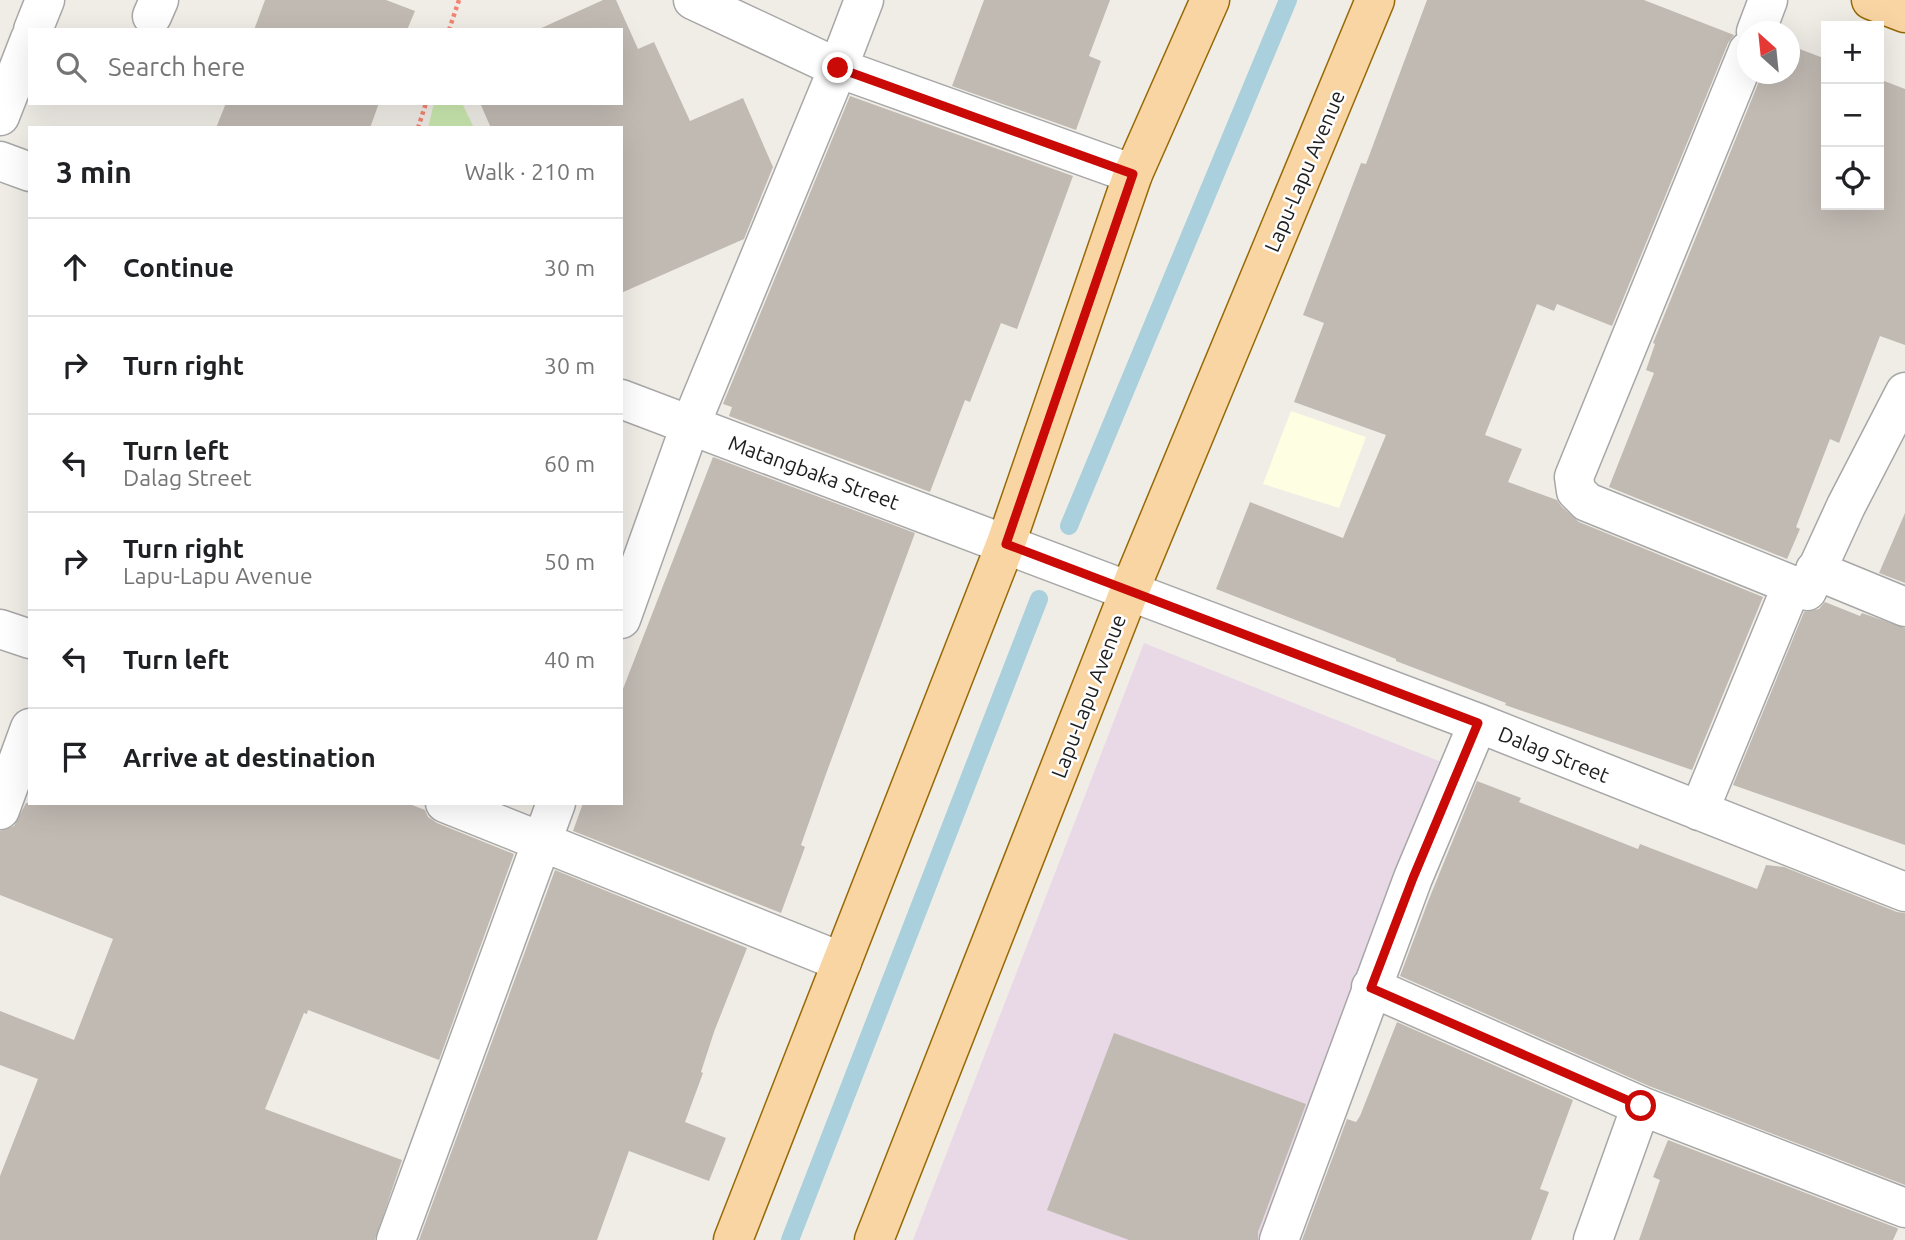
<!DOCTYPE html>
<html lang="en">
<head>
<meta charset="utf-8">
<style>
  :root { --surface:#fff; --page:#f2f2f2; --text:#202124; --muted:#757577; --line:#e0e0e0 }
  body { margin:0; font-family:Ubuntu,sans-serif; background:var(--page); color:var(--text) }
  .controls { position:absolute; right:21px; top:21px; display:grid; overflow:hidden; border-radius:0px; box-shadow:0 7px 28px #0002 }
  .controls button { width:63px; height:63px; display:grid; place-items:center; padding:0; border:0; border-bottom:2px solid var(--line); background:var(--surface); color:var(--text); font:35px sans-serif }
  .compass { position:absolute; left:1737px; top:21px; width:63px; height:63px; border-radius:50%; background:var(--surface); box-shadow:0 7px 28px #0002; rotate:333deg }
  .stop { position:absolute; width:21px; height:21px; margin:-16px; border:5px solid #ca0a07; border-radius:50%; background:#fff }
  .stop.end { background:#ca0a07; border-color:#fff; box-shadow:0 2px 7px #0008 }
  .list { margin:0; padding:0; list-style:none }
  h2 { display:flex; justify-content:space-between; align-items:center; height:91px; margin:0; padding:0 28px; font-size:30px }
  h2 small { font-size:23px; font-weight:400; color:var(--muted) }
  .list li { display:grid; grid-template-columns:46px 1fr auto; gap:21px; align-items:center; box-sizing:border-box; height:98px; padding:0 28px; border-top:2px solid var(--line) }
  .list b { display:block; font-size:26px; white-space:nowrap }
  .list p { margin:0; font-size:23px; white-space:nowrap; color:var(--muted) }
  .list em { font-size:23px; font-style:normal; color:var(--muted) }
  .icon { flex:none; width:38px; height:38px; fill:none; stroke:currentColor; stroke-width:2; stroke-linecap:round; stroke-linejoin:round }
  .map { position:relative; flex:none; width:1905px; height:1240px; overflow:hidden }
  .search { position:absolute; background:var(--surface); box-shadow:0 7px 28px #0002; left:28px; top:28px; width:595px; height:77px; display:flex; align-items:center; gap:18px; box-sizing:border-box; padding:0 24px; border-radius:0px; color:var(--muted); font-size:26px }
  .panel { position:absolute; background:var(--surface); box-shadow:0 7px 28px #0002; left:28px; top:126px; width:595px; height:679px; border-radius:0px }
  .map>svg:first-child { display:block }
  .industrial { fill:#e9d9e6 }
  .education { fill:#fefee2 }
  .grass { fill:#cae8af }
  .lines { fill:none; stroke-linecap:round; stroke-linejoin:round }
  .stream { stroke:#a9d0dc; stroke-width:18 }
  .building { fill:#c1bab3 }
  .minor-casing { stroke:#a7a7a7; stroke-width:41 }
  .major-casing { stroke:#976905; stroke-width:41 }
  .path { stroke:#f58373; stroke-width:4.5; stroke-dasharray:3.5 3.5; stroke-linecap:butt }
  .minor { stroke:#fff; stroke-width:38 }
  .major { stroke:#f9d5a4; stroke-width:38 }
  .route { stroke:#ca0a07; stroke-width:9 }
  .labels { text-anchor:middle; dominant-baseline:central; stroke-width:5; stroke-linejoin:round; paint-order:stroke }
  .street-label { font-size:21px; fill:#202020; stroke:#fff }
</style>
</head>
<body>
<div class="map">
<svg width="1905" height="1240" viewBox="0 0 1905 1240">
  <rect width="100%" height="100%" fill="#f0ede7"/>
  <path class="industrial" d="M1144,643l305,122 -184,475h-352z"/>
  <path class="education" d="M1291,411l75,26 -27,71 -76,-24z"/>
  <path class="grass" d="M434,103h28l12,25h-46z"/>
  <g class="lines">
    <path class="stream" d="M1069,526l219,-526
      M790,1240l249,-641"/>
  </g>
  <path class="building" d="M265,0h121l29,11 -8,19h-153z
    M603,0h13l22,49 16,-7 36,79 53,-23 30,69 -29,72 -123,54v-165h-130l-11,-25h141v-73h-84z
    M984,0h126l-21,56 12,5 -25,69 -124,-44z
    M1427,0h217l90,35 -6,8 -116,283 -55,-22 -3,7 -17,-7 -52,131 37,14 -14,33 49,18 4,6 18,16 184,75 -71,173 -187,-65 1,-2 -110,-42v-2l-180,-70 34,-87 93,36 43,-103 -92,-33 30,-79 -21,-8 58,-152 5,1z
    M1789,45l37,14v146h53v-126l26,10v256l-25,-9 -41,107 -9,-4 -34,88 4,2 -13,30 -178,-72 45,-114 -8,-3 9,-26 -2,-1 109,-269h27z
    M850,96l223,80 -56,153 -16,-6 -31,79 -5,-2 -35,92 -201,-76 3,-9 -9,-3z
    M226,103h153l-9,25h-154z
    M713,457l202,76 -89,241 -25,71 4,2 -24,66 -208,-82 10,-28h38v-109z
    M1905,513v70l-26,-10z
    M1825,602l35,14 2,-3 43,15v217l-172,-60 71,-173 15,-3z
    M1477,781l44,17 -2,4 119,47 2,-5 117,45 9,-24 18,2 113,45 8,1v272l-256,-99 -249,-110 29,-77z
    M26,803h381l18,7 3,7 9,6 77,31 -75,206 -131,-50 -1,4 -3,-1 -39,96 137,51 -27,80h-375v-64l38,-97 -38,-14v-54l74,29 39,-101 -113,-44v-64l14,-5z
    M555,870l192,78 -33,84 -13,40 2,1 -18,49 41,16 -17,43 -80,-30 -32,89h-178z
    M1397,1022l176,78 -33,89 9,3 -18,48h-229l45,-121 9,3 4,-6z
    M1114,1033l192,71 -48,128v8h-129l-82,-30z
    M1668,1140l229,88 1,1 -5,11h-254l21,-60 -7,-3z"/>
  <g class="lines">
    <defs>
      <path id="minor" d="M693,0l145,68 295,106
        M152,16l7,-16
        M33,30l12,-30
        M1756,32l12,-32
        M1748,51l-174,426 2,14 11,11 220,89 39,-85 59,-114
        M0,116l30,-77
        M0,161l30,11
        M621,399l857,324 427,169
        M1815,570l90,37
        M621,619l69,-193 148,-358 26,-68
        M0,629l30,10
        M445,803l397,159
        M0,810l30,-82
        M1699,811l93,-226
        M1371,987l270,119 -48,134
        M1641,1106l264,102
        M396,1240l160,-437
        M1279,1240l134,-362 65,-155"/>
      <path id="major" d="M1871,0l34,13
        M733,1240l273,-697 127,-369 77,-174
        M874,1240l255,-648 246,-592"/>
    </defs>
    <use href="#minor" class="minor-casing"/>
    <use href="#major" class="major-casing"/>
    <path class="path" d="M449,30l10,-30
      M418,128l8,-25"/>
    <use href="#minor" class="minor"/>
    <use href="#major" class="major"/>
  </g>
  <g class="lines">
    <path class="route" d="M838,68l295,106 -127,370 472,179 -65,155 -42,110 270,118"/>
  </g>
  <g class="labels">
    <g class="street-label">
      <text transform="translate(1304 171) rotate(-67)">Lapu-Lapu Avenue</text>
      <text transform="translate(814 472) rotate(20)">Matangbaka Street</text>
      <text transform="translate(1088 696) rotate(-69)">Lapu-Lapu Avenue</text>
      <text transform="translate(1554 754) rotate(22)">Dalag Street</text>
    </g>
  </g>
</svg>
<div class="controls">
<button>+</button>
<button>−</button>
<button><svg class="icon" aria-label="locate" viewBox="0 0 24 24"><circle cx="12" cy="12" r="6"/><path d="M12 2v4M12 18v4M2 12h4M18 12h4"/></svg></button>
</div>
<svg class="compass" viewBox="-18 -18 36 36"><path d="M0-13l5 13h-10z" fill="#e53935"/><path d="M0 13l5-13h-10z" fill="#757577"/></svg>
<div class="stop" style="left:1641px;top:1106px"></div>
<div class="stop end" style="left:838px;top:68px"></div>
<div class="search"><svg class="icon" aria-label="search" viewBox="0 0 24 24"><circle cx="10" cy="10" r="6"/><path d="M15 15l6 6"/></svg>Search here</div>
<section class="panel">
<h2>3 min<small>Walk · 210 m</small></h2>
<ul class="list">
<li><svg class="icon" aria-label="ahead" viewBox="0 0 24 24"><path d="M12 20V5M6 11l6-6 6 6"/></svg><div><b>Continue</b></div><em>30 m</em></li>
<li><svg class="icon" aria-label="right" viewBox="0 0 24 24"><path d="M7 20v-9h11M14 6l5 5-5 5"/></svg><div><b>Turn right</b></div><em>30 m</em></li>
<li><svg class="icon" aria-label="left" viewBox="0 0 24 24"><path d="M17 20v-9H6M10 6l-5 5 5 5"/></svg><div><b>Turn left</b><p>Dalag Street</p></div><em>60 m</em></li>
<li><svg class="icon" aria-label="right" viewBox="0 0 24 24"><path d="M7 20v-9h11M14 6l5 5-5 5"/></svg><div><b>Turn right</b><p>Lapu-Lapu Avenue</p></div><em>50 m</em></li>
<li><svg class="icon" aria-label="left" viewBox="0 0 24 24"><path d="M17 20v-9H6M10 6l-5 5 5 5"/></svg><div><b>Turn left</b></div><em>40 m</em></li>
<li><svg class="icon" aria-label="arrive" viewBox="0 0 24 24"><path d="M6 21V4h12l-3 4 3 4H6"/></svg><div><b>Arrive at destination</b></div></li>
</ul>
</section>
</div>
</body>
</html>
